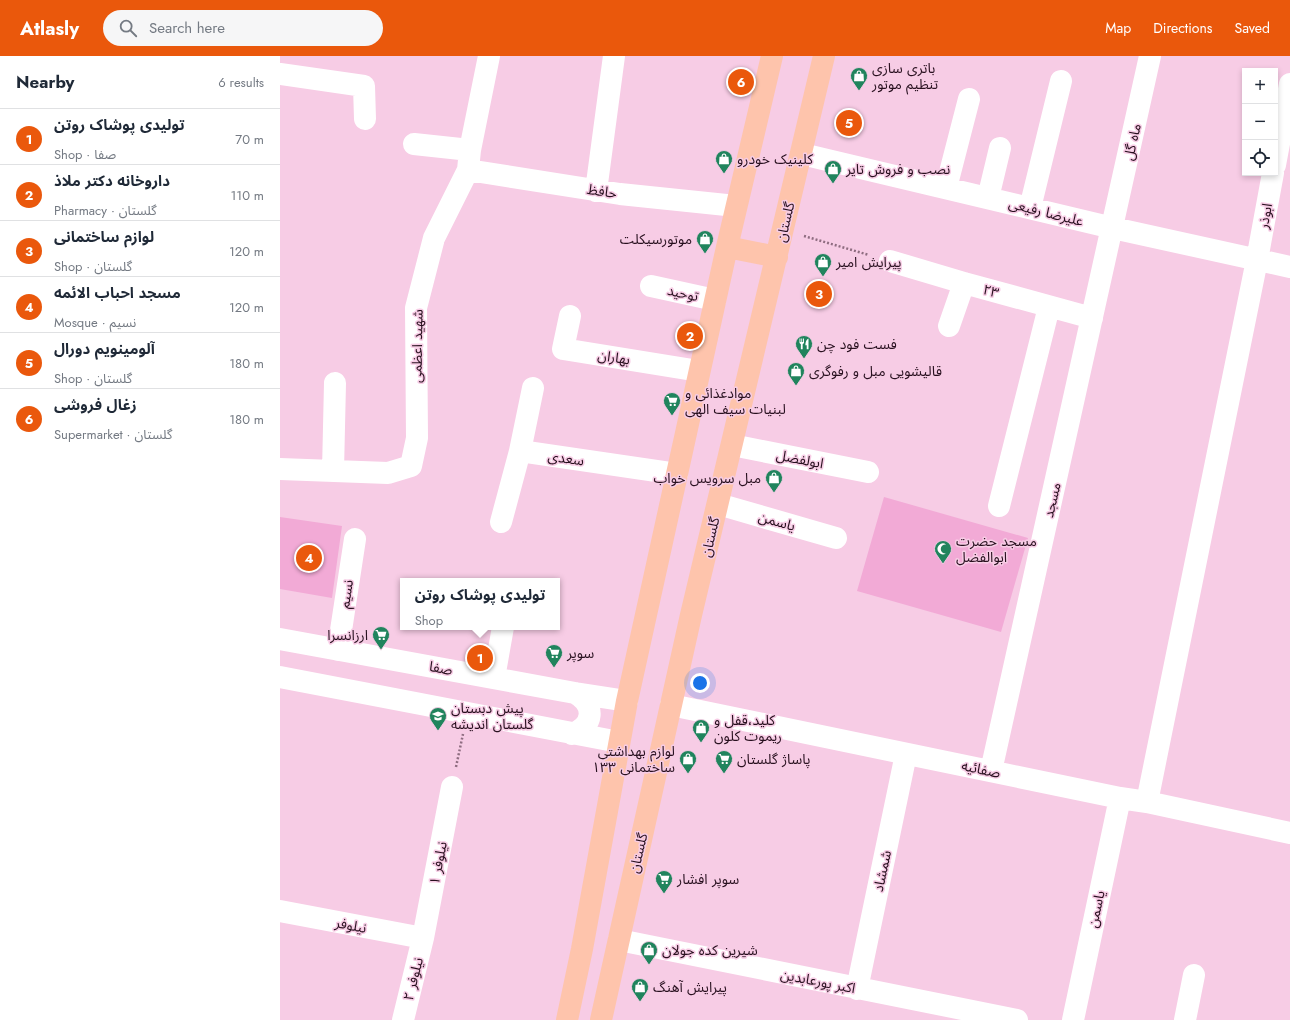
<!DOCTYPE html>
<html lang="en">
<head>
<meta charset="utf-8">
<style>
  :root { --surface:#fff; --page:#f6f6f7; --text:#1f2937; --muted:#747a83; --line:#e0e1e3; --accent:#ea580c }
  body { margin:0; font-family:Jost,"Noto Sans Arabic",sans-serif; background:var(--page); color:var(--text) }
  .controls { position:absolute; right:12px; top:12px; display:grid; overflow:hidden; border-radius:0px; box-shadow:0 2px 6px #0003 }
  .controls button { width:36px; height:36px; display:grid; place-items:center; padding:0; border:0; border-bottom:1px solid var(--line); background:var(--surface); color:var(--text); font:20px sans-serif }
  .you { position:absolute; left:420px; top:627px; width:14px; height:14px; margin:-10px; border:3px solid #fff; border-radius:50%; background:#1a73e8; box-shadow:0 0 0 6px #1a73e833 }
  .badge { display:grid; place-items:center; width:26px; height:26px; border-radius:50%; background:var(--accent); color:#fff; font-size:13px; font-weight:700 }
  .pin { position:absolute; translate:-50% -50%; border:2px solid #fff; box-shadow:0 1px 4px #0006 }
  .popup { position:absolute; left:120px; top:522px; width:160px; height:52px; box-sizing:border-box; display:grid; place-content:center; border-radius:0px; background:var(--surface); filter:drop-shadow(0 1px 3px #0005); font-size:13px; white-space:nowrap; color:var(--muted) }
  .popup b { font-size:15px; color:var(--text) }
  .popup::after { content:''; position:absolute; left:50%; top:100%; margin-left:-8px; border:8px solid transparent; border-top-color:var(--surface) }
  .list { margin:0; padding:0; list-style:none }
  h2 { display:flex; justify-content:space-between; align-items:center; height:52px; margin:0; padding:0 16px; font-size:17px }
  h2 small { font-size:13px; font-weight:400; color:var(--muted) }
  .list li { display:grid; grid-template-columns:26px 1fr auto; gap:12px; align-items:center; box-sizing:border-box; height:56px; padding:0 16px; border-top:1px solid var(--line) }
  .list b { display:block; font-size:15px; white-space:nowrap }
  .list p { margin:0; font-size:13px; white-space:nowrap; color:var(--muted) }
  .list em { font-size:13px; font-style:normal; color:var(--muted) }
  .icon { flex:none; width:22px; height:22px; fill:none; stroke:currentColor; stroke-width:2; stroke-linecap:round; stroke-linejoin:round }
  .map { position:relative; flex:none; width:1010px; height:964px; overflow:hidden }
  header { display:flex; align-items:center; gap:24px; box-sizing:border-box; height:56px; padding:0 20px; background:var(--accent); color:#fff }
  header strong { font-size:19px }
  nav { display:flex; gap:22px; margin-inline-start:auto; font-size:14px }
  .search { width:280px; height:36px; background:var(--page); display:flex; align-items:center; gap:10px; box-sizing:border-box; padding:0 14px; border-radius:22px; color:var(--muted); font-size:15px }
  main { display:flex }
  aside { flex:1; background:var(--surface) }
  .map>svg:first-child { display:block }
  .building { fill:#f2aad6 }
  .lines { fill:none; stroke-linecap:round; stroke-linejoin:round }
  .path { stroke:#8f6d81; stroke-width:2.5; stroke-dasharray:2 2; stroke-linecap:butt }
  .minor { stroke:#fff; stroke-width:22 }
  .major { stroke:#fec4ac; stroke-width:22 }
  .labels { text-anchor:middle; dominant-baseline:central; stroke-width:3; stroke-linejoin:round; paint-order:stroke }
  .poi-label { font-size:14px; fill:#28101f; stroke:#f7cce5; text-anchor:start }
  .street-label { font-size:14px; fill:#28101f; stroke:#f7cce5 }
</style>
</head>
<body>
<header>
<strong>Atlasly</strong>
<div class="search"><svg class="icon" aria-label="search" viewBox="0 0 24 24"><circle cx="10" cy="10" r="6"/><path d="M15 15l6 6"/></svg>Search here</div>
<nav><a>Map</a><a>Directions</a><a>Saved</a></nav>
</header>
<main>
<aside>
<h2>Nearby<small>6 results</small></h2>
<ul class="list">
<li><span class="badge">1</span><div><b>تولیدی پوشاک روتن</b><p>Shop · صفا</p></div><em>70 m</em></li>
<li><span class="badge">2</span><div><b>داروخانه دکتر ملاذ</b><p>Pharmacy · گلستان</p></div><em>110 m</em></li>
<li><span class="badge">3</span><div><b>لوازم ساختمانی</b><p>Shop · گلستان</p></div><em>120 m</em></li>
<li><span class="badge">4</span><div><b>مسجد احباب الائمه</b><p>Mosque · نسیم</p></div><em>120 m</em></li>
<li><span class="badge">5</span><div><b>آلومینویم دورال</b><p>Shop · گلستان</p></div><em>180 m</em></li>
<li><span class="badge">6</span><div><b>زغال فروشی</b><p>Supermarket · گلستان</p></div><em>180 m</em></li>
</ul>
</aside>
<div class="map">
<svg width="1010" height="964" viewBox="0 0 1010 964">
  <rect width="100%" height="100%" fill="#f7cce5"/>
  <path class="building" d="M604,441l144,41 -27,94 -144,-41z
    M0,461l62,9 -10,72 -52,-9z"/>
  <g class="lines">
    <path class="path" d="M524,180l65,19
      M176,711l7,-33"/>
    <path class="minor" d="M0,18l84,12 1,33
      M134,88l56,6
      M522,98l311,74 177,39
      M995,109l15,-81
      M188,114l152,24 116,12
      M666,132l23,-89
      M316,135l18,-135
      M708,142l12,-50
      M750,152l31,-127
      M610,205l74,22 128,35
      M371,230l64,14
      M290,260l-7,33 136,22
      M669,270l15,-43
      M253,332l-13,63 157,23
      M452,389l136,27
      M0,413l108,4 23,-7 6,-28 -1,-130 18,-70 34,-68 2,-20 19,-94
      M53,415l2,-88
      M438,448l118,34
      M719,450l50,-199
      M221,466l19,-71
      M0,583l295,54 52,8
      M58,594l17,-111
      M0,621l339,65
      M214,622l9,-51
      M391,649l449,93 27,4 143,31
      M292,678c22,-8 24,-29 3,-41
      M711,715l159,-715
      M867,746l110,-542 16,-87
      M0,855l143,27
      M339,884l398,80
      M577,933l49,-235
      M123,964l20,-82 29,-151
      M793,964l47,-222
      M905,964l9,-45"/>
    <path class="major" d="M447,191l50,10
      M287,964l15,-71 45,-248 100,-454 45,-191
      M321,964l90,-405 133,-559"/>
  </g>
  <defs>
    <symbol id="shop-pin" viewBox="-11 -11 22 30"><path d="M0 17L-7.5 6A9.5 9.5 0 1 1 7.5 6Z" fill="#20845d" stroke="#f7cce5"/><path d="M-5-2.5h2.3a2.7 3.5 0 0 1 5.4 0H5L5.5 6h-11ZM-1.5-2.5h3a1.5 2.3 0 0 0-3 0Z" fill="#fff"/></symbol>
    <symbol id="restaurant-pin" viewBox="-11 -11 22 30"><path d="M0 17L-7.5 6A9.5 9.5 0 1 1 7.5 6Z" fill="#20845d" stroke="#f7cce5"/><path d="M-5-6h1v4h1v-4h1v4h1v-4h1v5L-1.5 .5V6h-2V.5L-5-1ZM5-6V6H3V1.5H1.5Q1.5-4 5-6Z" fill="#fff"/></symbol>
    <symbol id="supermarket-pin" viewBox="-11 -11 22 30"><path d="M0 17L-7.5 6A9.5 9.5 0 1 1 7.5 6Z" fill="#20845d" stroke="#f7cce5"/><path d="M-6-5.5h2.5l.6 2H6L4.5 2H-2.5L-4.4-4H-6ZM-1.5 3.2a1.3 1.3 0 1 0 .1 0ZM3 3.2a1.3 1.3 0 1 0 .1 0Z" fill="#fff"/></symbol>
    <symbol id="mosque-pin" viewBox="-11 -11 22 30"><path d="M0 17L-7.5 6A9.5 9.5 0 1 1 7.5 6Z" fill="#20845d" stroke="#f7cce5"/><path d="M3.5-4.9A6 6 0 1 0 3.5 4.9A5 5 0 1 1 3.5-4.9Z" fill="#fff"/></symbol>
    <symbol id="school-pin" viewBox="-11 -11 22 30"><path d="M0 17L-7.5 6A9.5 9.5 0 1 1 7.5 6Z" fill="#20845d" stroke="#f7cce5"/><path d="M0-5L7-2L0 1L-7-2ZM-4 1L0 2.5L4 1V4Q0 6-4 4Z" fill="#fff"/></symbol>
  </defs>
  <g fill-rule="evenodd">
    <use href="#shop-pin" x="569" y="10" width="20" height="27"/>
    <use href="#shop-pin" x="434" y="93" width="20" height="27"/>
    <use href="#shop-pin" x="543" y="103" width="20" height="27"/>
    <use href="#shop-pin" x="415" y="173" width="20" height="27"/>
    <use href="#shop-pin" x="533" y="196" width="20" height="27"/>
    <use href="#restaurant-pin" x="514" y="278" width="20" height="27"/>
    <use href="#shop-pin" x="506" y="305" width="20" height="27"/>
    <use href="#supermarket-pin" x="382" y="335" width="20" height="27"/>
    <use href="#shop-pin" x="484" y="412" width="20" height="27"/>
    <use href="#mosque-pin" x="653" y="483" width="20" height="27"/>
    <use href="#supermarket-pin" x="91" y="569" width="20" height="27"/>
    <use href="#supermarket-pin" x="264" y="587" width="20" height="27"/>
    <use href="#school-pin" x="148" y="650" width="20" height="27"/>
    <use href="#shop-pin" x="411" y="662" width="20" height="27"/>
    <use href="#shop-pin" x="398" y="693" width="20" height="27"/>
    <use href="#supermarket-pin" x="434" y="693" width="20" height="27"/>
    <use href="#supermarket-pin" x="374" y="813" width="20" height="27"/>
    <use href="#shop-pin" x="359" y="884" width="20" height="27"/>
    <use href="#shop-pin" x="350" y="921" width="20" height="27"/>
  </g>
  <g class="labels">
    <g class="poi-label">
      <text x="592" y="12">باتری سازی<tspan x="592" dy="16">تنظیم موتور</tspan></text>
      <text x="457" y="103">کلینیک خودرو</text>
      <text x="566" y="113">نصب و فروش تایر</text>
      <text x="412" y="183" text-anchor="end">موتورسیکلت</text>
      <text x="556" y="206">پیرایش امیر</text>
      <text x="537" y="288">فست فود چن</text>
      <text x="529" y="315">قالیشویی مبل و رفوگری</text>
      <text x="405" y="337">موادغذائی و<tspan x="405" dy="16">لبنیات سیف الهی</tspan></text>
      <text x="481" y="422" text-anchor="end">مبل سرویس خواب</text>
      <text x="676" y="485">مسجد حضرت<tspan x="676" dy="16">ابوالفضل</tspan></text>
      <text x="88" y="579" text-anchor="end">ارزانسرا</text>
      <text x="287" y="597">سوپر</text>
      <text x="171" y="652">پیش دبستان<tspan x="171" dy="16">گلستان اندیشه</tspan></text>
      <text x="434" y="664">کلید،قفل و<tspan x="434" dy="16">ریموت کلون</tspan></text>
      <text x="395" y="695" text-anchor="end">لوازم بهداشتی<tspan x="395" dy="16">ساختمانی ۱۳۳</tspan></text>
      <text x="457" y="703">پاساژ گلستان</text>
      <text x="397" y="823">سوپر افشار</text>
      <text x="382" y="894">شیرین کده جولان</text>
      <text x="373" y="931">پیرایش آهنگ</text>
    </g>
    <g class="street-label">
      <text transform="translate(852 86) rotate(-77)">ماه گل</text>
      <text transform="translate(322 135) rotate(9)">حافظ</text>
      <text transform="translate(766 156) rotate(14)">علیرضا رفیعی</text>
      <text transform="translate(985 160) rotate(-80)">ابوذر</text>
      <text transform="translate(505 166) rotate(-77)">گلستان</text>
      <text transform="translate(711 235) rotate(16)">۲۳</text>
      <text transform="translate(403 237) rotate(12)">توحید</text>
      <text transform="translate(137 290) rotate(-89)">شهید اعظمی</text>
      <text transform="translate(334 301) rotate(9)">بهاران</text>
      <text transform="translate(286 402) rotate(8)">سعدی</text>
      <text transform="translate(520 403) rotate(11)">ابولفضل</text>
      <text transform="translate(772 444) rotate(-77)">مسجد</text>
      <text transform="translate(497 465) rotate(16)">یاسمن</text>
      <text transform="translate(430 481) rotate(-77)">گلستان</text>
      <text transform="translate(66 538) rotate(-81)">نسیم</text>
      <text transform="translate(161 612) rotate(10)">صفا</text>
      <text transform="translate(701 713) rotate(12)">صفائیه</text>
      <text transform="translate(358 797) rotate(-77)">گلستان</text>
      <text transform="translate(158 807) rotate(-79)">نیلوفر ۱</text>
      <text transform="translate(602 815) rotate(-78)">شمشاد</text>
      <text transform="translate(816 853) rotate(-78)">یاسمن</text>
      <text transform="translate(71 869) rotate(11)">نیلوفر</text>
      <text transform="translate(133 923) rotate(-76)">نیلوفر ۲</text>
      <text transform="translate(538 925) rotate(11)">اکبر پورعابدین</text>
    </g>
  </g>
</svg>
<div class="controls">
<button>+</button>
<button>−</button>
<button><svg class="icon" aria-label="locate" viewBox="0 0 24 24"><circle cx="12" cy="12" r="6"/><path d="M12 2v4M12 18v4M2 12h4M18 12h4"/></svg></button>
</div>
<div class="you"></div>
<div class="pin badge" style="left:200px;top:602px">1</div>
<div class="popup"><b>تولیدی پوشاک روتن</b>Shop</div>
<div class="pin badge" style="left:410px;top:280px">2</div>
<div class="pin badge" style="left:539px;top:238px">3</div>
<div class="pin badge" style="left:29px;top:502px">4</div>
<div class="pin badge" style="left:569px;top:67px">5</div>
<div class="pin badge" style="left:461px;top:26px">6</div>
</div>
</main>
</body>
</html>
